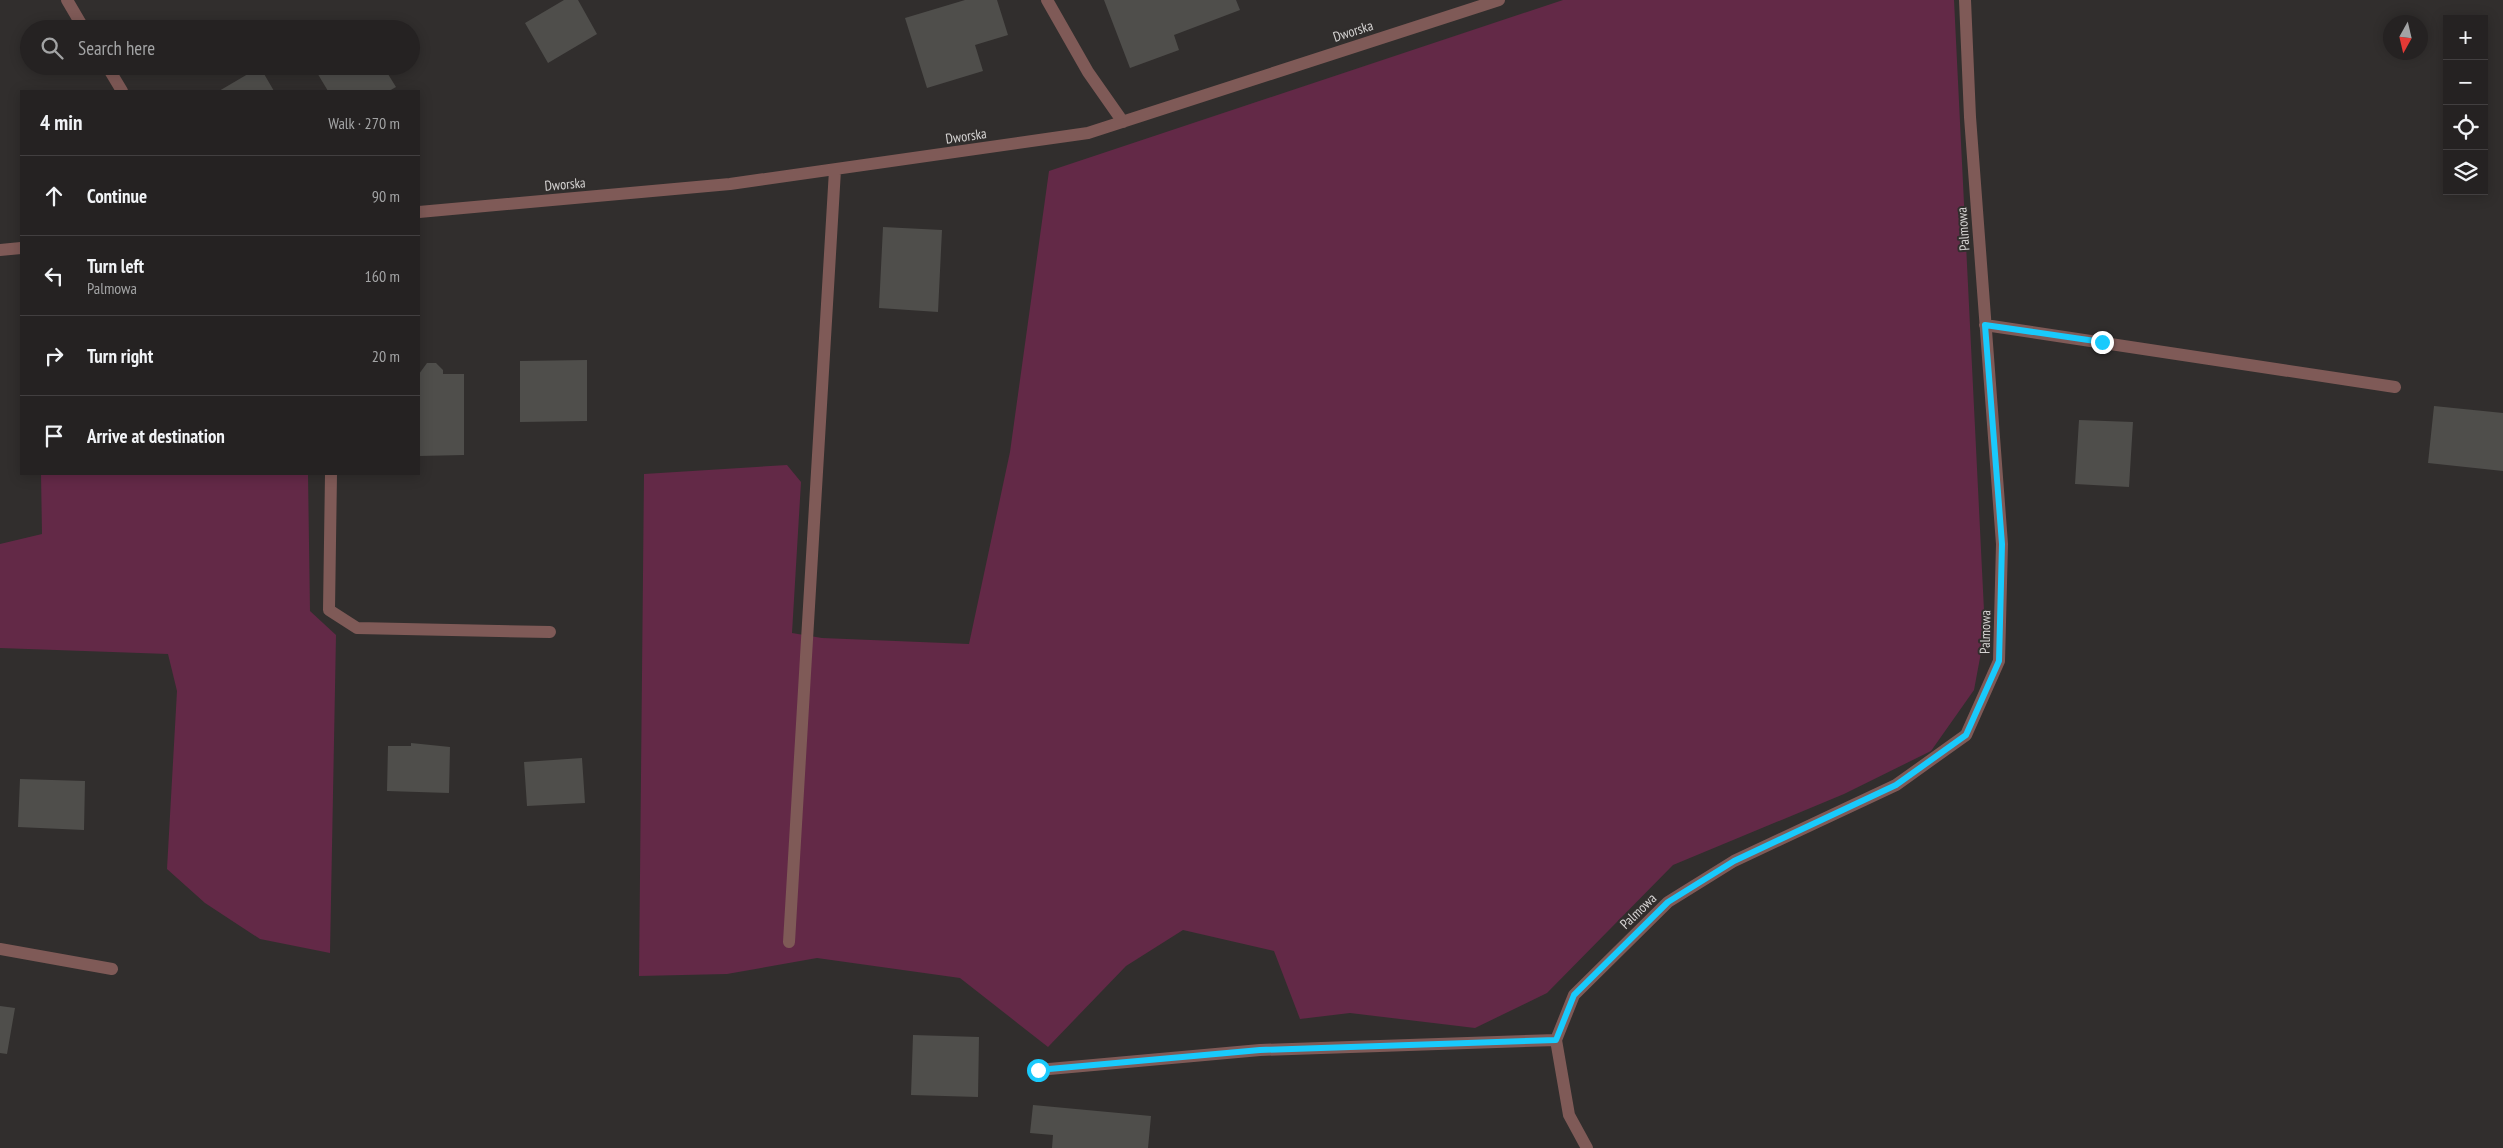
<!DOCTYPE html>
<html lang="en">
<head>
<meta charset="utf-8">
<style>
  :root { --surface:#252222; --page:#2d2a2a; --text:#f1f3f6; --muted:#a3a4a5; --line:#423f40 }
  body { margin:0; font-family:"PT Sans Narrow",sans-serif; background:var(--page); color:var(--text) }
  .controls { position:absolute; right:15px; top:15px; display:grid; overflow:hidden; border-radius:0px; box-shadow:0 2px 12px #0003 }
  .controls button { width:45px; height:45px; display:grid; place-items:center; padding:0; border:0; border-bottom:1px solid var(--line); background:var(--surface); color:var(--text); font:25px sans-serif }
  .compass { position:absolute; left:2383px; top:15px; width:45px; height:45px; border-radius:50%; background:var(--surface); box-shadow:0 2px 12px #0003; rotate:188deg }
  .stop { position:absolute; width:15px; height:15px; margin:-11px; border:4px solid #19cafc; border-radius:50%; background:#fff }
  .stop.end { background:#19cafc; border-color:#fff; box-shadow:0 1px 5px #0008 }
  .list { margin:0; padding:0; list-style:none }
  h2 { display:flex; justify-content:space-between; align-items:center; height:65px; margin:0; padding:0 20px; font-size:21px }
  h2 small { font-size:16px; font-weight:400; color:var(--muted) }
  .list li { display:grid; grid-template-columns:32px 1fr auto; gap:15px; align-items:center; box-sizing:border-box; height:80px; padding:0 20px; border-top:1px solid var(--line) }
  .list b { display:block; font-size:19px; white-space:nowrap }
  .list p { margin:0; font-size:16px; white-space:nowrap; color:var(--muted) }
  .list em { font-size:16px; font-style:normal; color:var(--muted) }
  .icon { flex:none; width:28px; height:28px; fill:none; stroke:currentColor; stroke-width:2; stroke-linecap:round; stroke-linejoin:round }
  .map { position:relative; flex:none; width:2503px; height:1148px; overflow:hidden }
  .search { position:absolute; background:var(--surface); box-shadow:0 2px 12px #0003; left:20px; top:20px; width:400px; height:55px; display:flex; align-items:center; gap:12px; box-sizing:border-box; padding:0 18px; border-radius:28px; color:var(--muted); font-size:19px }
  .panel { position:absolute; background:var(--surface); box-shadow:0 2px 12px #0003; left:20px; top:90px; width:400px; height:385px; border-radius:0px }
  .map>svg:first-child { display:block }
  .green { fill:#632947 }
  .building { fill:#4f4e4b }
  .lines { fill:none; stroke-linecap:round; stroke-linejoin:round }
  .minor { stroke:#7f5a57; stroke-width:12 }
  .route { stroke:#19cafc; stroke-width:6 }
  .labels { text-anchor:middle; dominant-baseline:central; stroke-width:4; stroke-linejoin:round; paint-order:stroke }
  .street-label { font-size:14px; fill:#d5d3d2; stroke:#312e2d }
</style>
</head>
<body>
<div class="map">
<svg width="2503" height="1148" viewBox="0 0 2503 1148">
  <rect width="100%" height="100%" fill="#312e2d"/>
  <path class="green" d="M1563,0h391l31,631 -11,59 -43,61 -87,43 -171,71 -126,128 -72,35 -125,-15 -50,6 -26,-68 -91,-21 -57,36 -78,81 -88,-69 -143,-20 -90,16 -88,2 5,-502 143,-9 14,17 -9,151 30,5 147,6 41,-192 39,-281z
    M41,474h267l2,137 26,24 -6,318 -70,-14 -55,-36 -38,-34 10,-178 -9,-37 -168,-6v-104l42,-10z"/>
  <path class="building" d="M564,0h14l19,34 -49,29 -23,-40z
    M965,0h32l11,35 -33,10 8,26 -56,17 -22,-70z
    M1104,0h132l4,10 -66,25 5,15 -49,18z
    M325,66h58l13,21 -7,4h-61l-12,-20z
    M260,67l14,24h-55z
    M883,227l59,3 -4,82 -59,-4z
    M587,360v61l-67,1v-61z
    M427,363h9l7,7v4h21v81l-45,1v-82z
    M2434,406l69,7v58l-75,-8z
    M2079,420l54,2 -4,65 -54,-3z
    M411,743l39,4 -1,46 -62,-2 1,-45h23z
    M582,758l3,45 -58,3 -3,-44z
    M20,779l65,2 -1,49 -66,-3z
    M0,1006l15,2 -8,46 -7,-1z
    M913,1035l66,2 -1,60 -67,-2z
    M1033,1105l118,11 -3,32h-96l1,-13 -23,-2z"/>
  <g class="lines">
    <path class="minor" d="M67,0l17,29
      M1047,0l41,72 35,50
      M107,66l15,25
      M419,212l311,-28 358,-51 411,-133
      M0,250l21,-2
      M1985,325l410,62
      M331,474l-2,136 28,18 193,4
      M789,942l46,-772
      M0,949l112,20
      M1556,1040l18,-45 94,-93 66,-41 162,-76 70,-50 33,-74 3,-117 -32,-427 -5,-117
      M1556,1040l13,75 18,33
      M1038,1070l222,-20 296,-10"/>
  </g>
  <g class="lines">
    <path class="route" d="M1038,1070l222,-20 296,-10 18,-45 94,-93 66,-41 162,-76 70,-50 33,-74 3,-117 -17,-219 117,17"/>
  </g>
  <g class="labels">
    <g class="street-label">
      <text transform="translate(1353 31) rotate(-18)">Dworska</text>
      <text transform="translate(966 136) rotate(-8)">Dworska</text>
      <text transform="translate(565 184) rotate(-5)">Dworska</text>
      <text transform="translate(1963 229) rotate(-94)">Palmowa</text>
      <text transform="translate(1985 632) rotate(-89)">Palmowa</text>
      <text transform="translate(1638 911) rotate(-44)">Palmowa</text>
    </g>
  </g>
</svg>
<div class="controls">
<button>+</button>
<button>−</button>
<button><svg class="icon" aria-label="locate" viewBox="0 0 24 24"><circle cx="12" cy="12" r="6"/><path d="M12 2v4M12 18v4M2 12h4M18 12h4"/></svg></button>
<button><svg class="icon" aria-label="layers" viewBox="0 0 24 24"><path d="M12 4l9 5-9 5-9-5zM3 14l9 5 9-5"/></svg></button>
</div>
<svg class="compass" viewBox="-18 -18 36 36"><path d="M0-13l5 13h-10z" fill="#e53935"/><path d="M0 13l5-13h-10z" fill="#a3a4a5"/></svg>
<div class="stop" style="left:1038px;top:1070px"></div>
<div class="stop end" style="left:2102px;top:342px"></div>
<div class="search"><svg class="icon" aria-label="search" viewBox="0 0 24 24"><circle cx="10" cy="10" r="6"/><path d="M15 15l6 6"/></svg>Search here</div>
<section class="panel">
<h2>4 min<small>Walk · 270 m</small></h2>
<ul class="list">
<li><svg class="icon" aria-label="ahead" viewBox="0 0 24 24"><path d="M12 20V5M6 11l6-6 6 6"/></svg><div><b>Continue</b></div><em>90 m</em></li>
<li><svg class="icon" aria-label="left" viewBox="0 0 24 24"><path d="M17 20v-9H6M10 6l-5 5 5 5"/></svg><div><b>Turn left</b><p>Palmowa</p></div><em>160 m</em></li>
<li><svg class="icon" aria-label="right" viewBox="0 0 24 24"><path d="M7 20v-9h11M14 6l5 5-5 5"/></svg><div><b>Turn right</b></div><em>20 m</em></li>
<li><svg class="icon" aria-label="arrive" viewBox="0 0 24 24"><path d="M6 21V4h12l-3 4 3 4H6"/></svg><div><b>Arrive at destination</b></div></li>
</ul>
</section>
</div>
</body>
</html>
